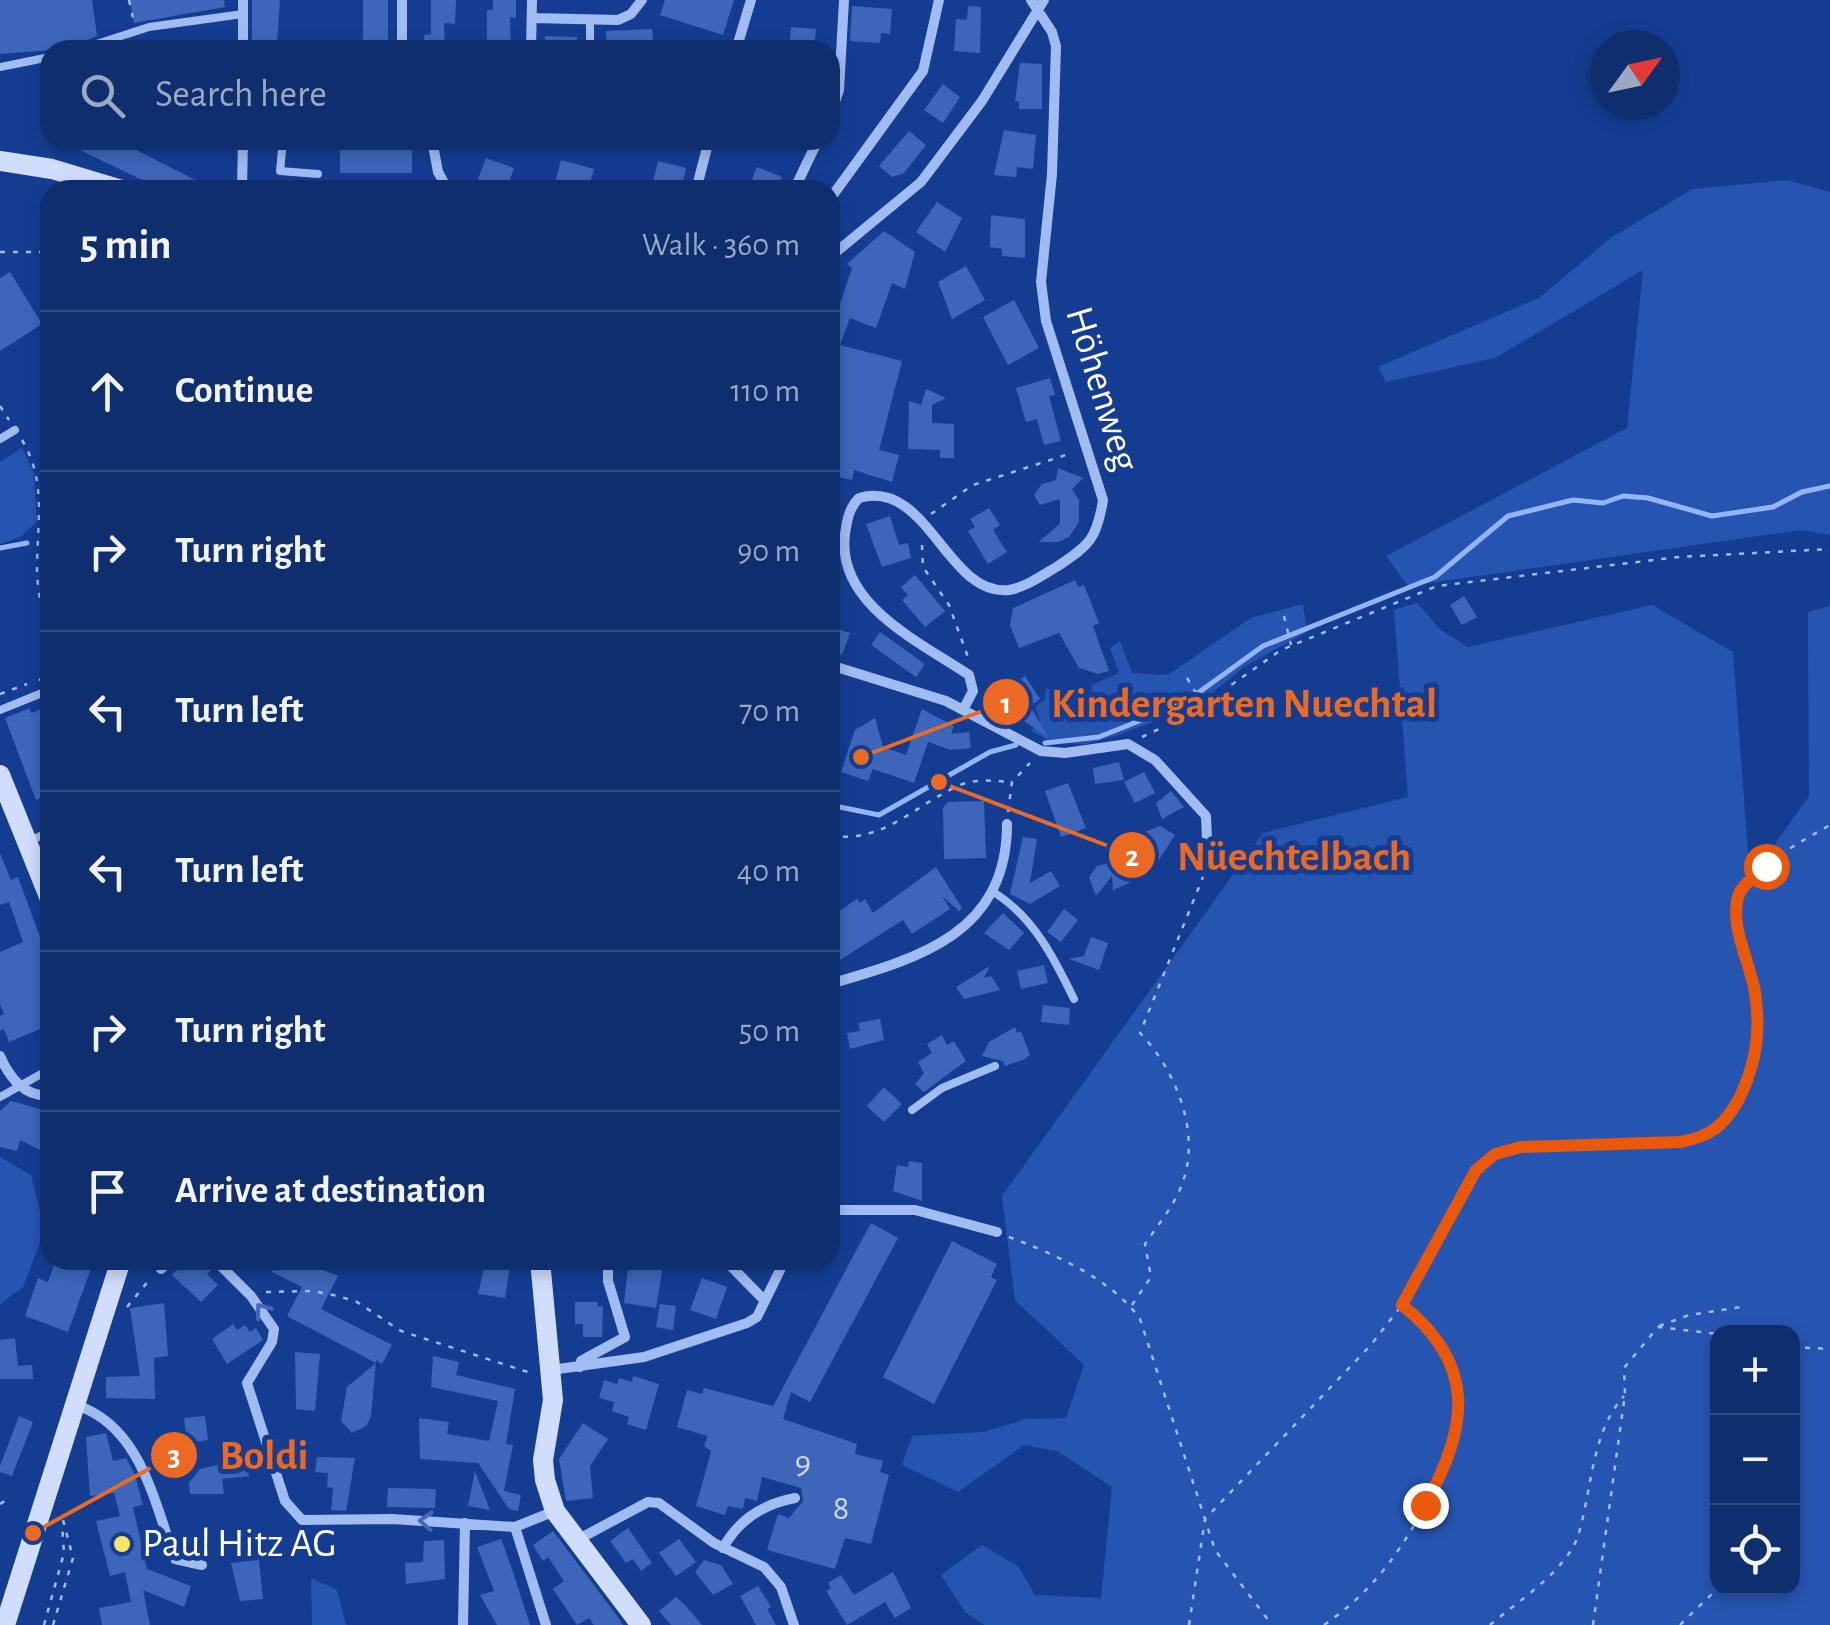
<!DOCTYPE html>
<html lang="en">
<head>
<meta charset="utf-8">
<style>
  :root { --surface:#0f2e6e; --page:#1d3a76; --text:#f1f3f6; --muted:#9ba8c2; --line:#2f4a81 }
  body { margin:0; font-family:"Alegreya Sans",sans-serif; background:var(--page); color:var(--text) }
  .controls { position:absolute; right:30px; bottom:30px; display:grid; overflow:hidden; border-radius:20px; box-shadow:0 5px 15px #0003 }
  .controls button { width:90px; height:90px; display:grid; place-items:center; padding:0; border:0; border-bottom:2px solid var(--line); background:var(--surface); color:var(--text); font:50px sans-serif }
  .compass { position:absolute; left:1590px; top:30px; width:90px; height:90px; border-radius:50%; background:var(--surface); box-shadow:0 5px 15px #0003; rotate:57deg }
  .stop { position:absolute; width:30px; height:30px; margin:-22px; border:8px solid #ea580c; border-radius:50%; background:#fff }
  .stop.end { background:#ea580c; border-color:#fff; box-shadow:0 2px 10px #0008 }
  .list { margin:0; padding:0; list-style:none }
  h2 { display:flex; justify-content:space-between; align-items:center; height:130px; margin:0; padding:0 40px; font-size:42px }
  h2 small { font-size:32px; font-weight:400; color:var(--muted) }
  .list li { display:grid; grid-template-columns:65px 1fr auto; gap:30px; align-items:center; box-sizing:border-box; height:160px; padding:0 40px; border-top:2px solid var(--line) }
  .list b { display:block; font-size:38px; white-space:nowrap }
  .list em { font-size:32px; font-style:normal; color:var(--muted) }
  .icon { flex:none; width:55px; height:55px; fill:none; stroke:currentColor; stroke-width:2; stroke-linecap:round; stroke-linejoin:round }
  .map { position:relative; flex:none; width:1830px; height:1625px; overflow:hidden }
  .search { position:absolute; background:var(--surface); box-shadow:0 5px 15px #0003; left:40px; top:40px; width:800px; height:110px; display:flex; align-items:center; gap:25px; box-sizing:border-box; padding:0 35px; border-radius:30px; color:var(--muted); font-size:38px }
  .panel { position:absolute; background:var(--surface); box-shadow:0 5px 15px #0003; left:40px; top:180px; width:800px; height:1090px; border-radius:30px }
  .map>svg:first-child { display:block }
  .green { fill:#2655b1; fill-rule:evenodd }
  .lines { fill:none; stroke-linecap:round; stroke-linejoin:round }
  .stream { stroke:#93b5f5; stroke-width:5 }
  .building { fill:#3d66ba }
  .path { stroke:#a1bcf2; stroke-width:2.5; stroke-dasharray:5 8; stroke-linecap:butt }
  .lane { stroke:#a1bcf2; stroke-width:8 }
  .street { stroke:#a1bcf2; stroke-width:10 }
  .secondary { stroke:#d0defc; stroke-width:20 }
  .oneway { stroke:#4569b4 }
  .route { stroke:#ea580c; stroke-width:12 }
  .poi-dot { fill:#ffe362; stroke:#143d92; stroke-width:4 }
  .labels { text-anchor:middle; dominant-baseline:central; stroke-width:10; stroke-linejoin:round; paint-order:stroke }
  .number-label { font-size:35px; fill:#ced9ee }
  .street-label { font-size:40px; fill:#fff; stroke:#143d92 }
  .poi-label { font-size:40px; fill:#fff; stroke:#143d92; text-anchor:start }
  .leader { fill:none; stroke:#ea6a24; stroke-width:4 }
  .callout-dot { fill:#ea6a24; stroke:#143d92; stroke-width:4 }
  .mark-label { font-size:30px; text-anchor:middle; font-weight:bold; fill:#fff }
  .callout-label { font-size:42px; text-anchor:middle; font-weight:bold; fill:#ea6a24; stroke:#143d92; stroke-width:10; stroke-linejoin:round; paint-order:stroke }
</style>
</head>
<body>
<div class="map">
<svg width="1830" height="1625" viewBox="0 0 1830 1625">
  <rect width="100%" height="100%" fill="#143d92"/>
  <path class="green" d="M1787,180l43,12v343l-29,-5 -393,56 -22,-30 241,-128 16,-158 -148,88 -109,24 -8,-15 161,-69 73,-61 81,-48z
    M45,426h5v145h-7z
    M22,448l12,25 3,49 -17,15 -20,7v-82z
    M1417,603l24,27 27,17 184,-42 81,47 17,227 59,-83 -1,-184 22,-6v1019h-845l-20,-13 -24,-37 41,-30 37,22 16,28 66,3 11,-111 -55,-36 -33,-6 -66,47 -56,-27 10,-29 72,-4 42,-13 40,-1 18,-53 -69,-65 -13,-104 261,-363 145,-36 -14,-187zM1718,1332h74v256h-74z
    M1303,604l4,28 -62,34 -49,40 -78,29 -32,9 -32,-1 -23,-12 9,-11 -5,-13 10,-7 1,-12 26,10 -3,16 21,-9 2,-20 27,-12 -9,-25 10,-7 12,32 36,2 83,-57z
    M0,1157l31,18 14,55 -22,57 -23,17z
    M311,1578l26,12 9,35h-34z"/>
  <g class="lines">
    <path class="stream" d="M0,548l27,-5
      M1045,743l54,-6 85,-34 79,-57 172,-69 73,-61 65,-16 30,3 20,-7 25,2 64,18 61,-9 29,-15 28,-6
      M830,805l49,10 111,-63 26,-7"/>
  </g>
  <path class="building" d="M0,0h92l5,36 -32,13 -65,5z
    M130,0h94l1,7 -91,16z
    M252,0h28l-3,44h-25z
    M363,0h25v50h-25z
    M431,0h25l-1,24 -11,-1 1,27h-20l-1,-15 7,-1z
    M493,0h23v18l-6,-1 1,33h-24v-40h6z
    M665,0h69l-11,35 -63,-20z
    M852,6l40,3 -2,25 -9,-1 -1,10 -30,-2z
    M968,6l13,1 -1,46 -26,-2 2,-32 11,1z
    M791,27l25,2 -2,21h-25z
    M652,29l2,21h-47l-1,-19z
    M545,36l32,1v13h-33z
    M1020,63l22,1v45h-23v-8l-4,1z
    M943,84l17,13 -17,26 -19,-13z
    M1004,130l32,5 -3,34 -16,-2 -1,10 -22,-2z
    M909,131l17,14 -22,28 -12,4 -13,-11z
    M59,140h84l-5,11 77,39h-52z
    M340,147l72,1v25h-72z
    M486,158l28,10 -8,22h-32z
    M561,160l33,9 -6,21h-35z
    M658,161l28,7 -5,22h-30z
    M757,167l25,10 -6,13h-28z
    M937,202l25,16 -17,34 -29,-20z
    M991,215l34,4v39l-23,-2v-7l-12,-2z
    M884,231l31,21 -10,37 -13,-6 -16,45 -26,-10 -10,27 62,16 -23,89 20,5 -7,27 -38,-12 -2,10 -22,-5 10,-56 -10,-2v-83l22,-66 -5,-4z
    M966,266l19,34 -33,19 -14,-37z
    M10,272l32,52 -42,27v-73z
    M1014,300l25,48 -31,17 -25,-48z
    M1050,378l5,17 -6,1 12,45 -17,4 -7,-26 -11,3 -10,-34z
    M926,389l20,9 -14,7v18l22,1v34h-14v-8l-32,-1 1,-48 12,4z
    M1058,468l25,10 -11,11 7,11v22l-10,15 -11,5h-19l21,-19v-24l-20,6 -6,-10 8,-11 14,-4z
    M989,508l11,17 -7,5 14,22 -19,12 -20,-33 7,-4 -5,-8z
    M890,516l9,29 9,-2 3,15 -29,9 -16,-43z
    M915,575l30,36 -20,16 -23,-27 6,-5 -7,-8z
    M1075,580l3,7 6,-2 15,38 -6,3 16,45 -11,3 -19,-6 -20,-35 -40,15 -9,-23 3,-17z
    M1464,596l13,21 -15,8 -12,-20z
    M830,626l20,7 -8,22 -12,-4z
    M880,632l45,32 -9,13 -45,-32z
    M1025,676l15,23 -10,7 18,31 -32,-21 -16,-25z
    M30,708l1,5 13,-5 6,14v16l-7,3 7,18v35l-14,6 -31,-82z
    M922,709l32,17 -3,8 18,-2 2,16 -20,2 -23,-8 -14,41 -41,-14 -5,12 -27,-9 14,-42 20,-12 8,29 23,8z
    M1119,762l5,18 -29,4 -2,-16z
    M1144,772l11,21 -20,10 -11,-21z
    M1068,783l18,45 -25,9 -16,-46z
    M1171,791l13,16 -22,12 -6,-16z
    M984,801l2,57 -42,1 -1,-51 5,-6z
    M1160,826l15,9 -20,31 -28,-18 9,-13z
    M1023,837l14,2 -7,44 21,-12 9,15 -30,18 -20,-10z
    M1125,852l11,28 -23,10 -1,-14 -16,20 -7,-19 8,-11 21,-5z
    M0,853l11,27 7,-3 32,87v88l-10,-23 -31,13 -5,-13 -4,2v-15l4,-2 -4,-10v-52l23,-10 -14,-40 -9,3z
    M936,867l26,41 -3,3 -17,-15 8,13 -38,25 -9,-14 -66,42 -7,-11v-34l27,-18 3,4 5,-4 8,14z
    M1064,909l14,11 -17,22 -14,-10z
    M1003,913l21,20 -15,17 -25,-17z
    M1091,937l17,6 -9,27 -30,-11 15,-3z
    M1044,965l4,18 -27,6 -4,-18z
    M990,966l-6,12 7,-2 9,14 -36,9 -8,-12z
    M1043,1005l27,3 -1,17 -28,-3z
    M880,1019l4,21 -34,9 -3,-16 13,-2 -2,-8z
    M1015,1027l2,6 4,-2 9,24 -5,4 -20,7 -2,-5 -21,-5 7,-14z
    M942,1035l5,10 7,-4 12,20 -42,31 -9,-8 9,-11 -6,-11 14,-9 -5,-9z
    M884,1087l18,17 -18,18 -17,-16z
    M11,1101l39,11v43l-30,-15 -3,11 -17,-4v-36z
    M909,1161l13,2v38l-29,-10 4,-26 11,2z
    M871,1223l27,15 -88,164 -19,-10 -8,27 74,25 -2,10 28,7 -3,11 9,3 -18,69 -26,-6 -10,31 -68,-19 11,-36 11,4 14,-17 -2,-13 -39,-11 -5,24 -12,-3 -2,11 -15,-3 -3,9 -29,-9 15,-55 -7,-5 4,-10 -31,-9 10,-37 15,4 2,-6 69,18z
    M952,1241l45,23 -6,13 6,3 -63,124 -51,-27z
    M56,1260h38l-26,72 -43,-16 13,-38 10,4z
    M188,1260h18l6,9 -5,5 11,11 -17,17 -29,-27z
    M278,1260h20l40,16 -17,33 71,36 -10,19 -6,-4 -5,57 -5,9 -14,7 -11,-12 6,-34 29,-24 -89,-47 15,-29 -30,-15z
    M629,1260h35l-8,48 -32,-5z
    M485,1263l25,3 -5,32 -27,-4z
    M702,1278l25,9 -11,32 -26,-9z
    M575,1302h23v5l5,-1 -1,31h-19v-13h-8z
    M164,1303l4,53 -14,2 1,41 -49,-1v-21l34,-1 -10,-68z
    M660,1304l16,2 -3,24 -17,-3z
    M233,1324l4,6 8,-5 5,7 6,-4 7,12 -36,24 -15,-25z
    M15,1338l3,28 14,-1 1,14h-33v-39z
    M295,1352l25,2 -5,57 -19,-2z
    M433,1356l26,6 -3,13 59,14 -9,55 7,1 -9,46 17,4 -3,16 -9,-2 -31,-46 -58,-4 -1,-41 30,4 -2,12 42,7 9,-40 -67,-14z
    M633,1376l26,8 -13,46 -19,-6 2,-7 -17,-6 2,-9 -15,-4 5,-18 13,4 2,-6 13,4z
    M19,1416l14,6 -21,54 -12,-4v-6z
    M205,1416l3,24 -21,3 -3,-25z
    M583,1423l25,16 -18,27 3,32 -27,3 -7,-42z
    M106,1433l7,28 13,-3 9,17 8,30 -10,2 14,62 44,17 -7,21 -41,-17 7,35h-48l-3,-17 32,-6 -6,-30 -15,4 -14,-55 24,-5 -6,-23 -24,3 -4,-59z
    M317,1457l38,1 -9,53 -15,-1 2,-22 -6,-1 1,-14 -13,-1z
    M247,1458l2,18 -27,3 2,15h-34l-1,-11 11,-14z
    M475,1471l15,39 -22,-4z
    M388,1488l48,1 -1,19 -48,-1z
    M628,1528l24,35 -11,8 -8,-12 -7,4 -16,-22z
    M553,1531l62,82 8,12h-29l-5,-7 -12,7 -24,-36 11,-8 -16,-24 -5,4 -10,-16z
    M501,1539l10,27 19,59h-33l-17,-30 14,-4 -17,-44z
    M679,1539l17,23 -20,14 -17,-23z
    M444,1540l1,39 -39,5 -1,-21 18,-1 1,-21z
    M259,1560l4,39 -23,2 -9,-38z
    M704,1560l17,5 12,19 -20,11 -18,-23z
    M893,1572l18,36 -16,10 -10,-16 -38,23 -21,-34 5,-3 -3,-5 13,-8 13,20z
    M758,1586l13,21 -4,2 9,16h-20l-16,-29z
    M676,1597l9,8 17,20h-31l-12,-14z"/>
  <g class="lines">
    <path class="path" d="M129,0l4,18
      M0,252h50
      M0,406l9,14
      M22,440c25,42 15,82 15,130 0,25 9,52 13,78
      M931,514l42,-29 99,-32
      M922,545l1,22 26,38 20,55
      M1284,616l7,29
      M1187,678l15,25
      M39,680l11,-4
      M0,694l27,-10
      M1142,737l45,-21 94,-66 156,-64 242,-29 151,-8
      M1008,812l4,-30 18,-19
      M830,836c55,7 83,-30 128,-50 17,-8 36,-5 54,-4
      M1009,1237c45,17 103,42 131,82l75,231 57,75
      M266,1292l47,-1 25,5 19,6 44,29 130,42
      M1132,1305l19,-28 -6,-33c13,-19 29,-38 37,-60 20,-51 -7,-115 -42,-151l63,-156
      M127,1307l23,-28
      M1659,1326l30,-11 58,-9
      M1792,1347l38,2
      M0,1504l10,-6
      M44,1625l20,-72 -2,-29
      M53,1625l20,-67 -11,-42
      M1189,1625l16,-106 165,-173 32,-41 74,-135 19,-16 26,-7 159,-6c30,-4 44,-14 58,-42 25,-49 21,-91 8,-143 -5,-18 -13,-42 -7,-61 9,-26 67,-56 91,-70
      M1324,1625c48,-33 75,-71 102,-121 40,-74 54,-138 -22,-197
      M1490,1625c27,-23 76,-54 88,-89 14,-45 13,-104 46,-140
      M1593,1625l32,-231 -1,-26 34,-41 60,7
      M1680,1625l38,-37"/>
    <path class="lane" d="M78,50l71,-23 94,-13
      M590,50v-31
      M0,67l50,-10
      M283,140l-3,31 38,3
      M0,439l15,-9
      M0,710l42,-17
      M31,840l19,-8
      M995,893c39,25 59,65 79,106
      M0,1097l50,-28
      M912,1110l30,-22 53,-22"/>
    <path class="street" d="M402,0v50
      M532,18l86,2 13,-6 11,-14
      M243,50v-50
      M531,50l1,-50
      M736,50l15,-50
      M830,116l9,-26 5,-90
      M432,140l6,32 10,18
      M242,190l1,-50
      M696,190l13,-50
      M794,190l24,-50
      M830,199l93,-128 16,-71
      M830,257l91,-75 61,-81 62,-101
      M830,665l116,36 95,50 24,2 63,-9 27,16 51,56 2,47
      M963,710l10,-19 -4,-16c-49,-33 -133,-71 -124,-141 2,-14 4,-26 14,-36 69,-20 88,99 150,92 17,-3 34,-15 49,-24 32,-21 39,-28 45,-66l-57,-179 -5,-39 11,-108 4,-128 -4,-14 -21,-32
      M830,984c90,-26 177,-51 177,-160
      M0,1056c9,21 25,42 50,39
      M830,1210h85l82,22
      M215,1260l36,36 23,33 -2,13 -25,41 38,118 17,19 90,-1 123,8 40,-16
      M725,1260l40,41
      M161,1269l10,-9
      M580,1367l1,-6 44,-24 -17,-56v-21
      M551,1370l93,-13 103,-34 10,-6 28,-57
      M76,1405c65,21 78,97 99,154l27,6
      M515,1527l31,98
      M577,1540l71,-38 11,1 55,40 50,24 17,20 13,38
      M723,1548c16,-29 40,-44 72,-50
      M463,1625l2,-102"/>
    <path class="secondary" d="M0,161l52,8 70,21
      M0,775l50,124
      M540,1260l13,140 -10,60 2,20 10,31 86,114
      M5,1625l116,-365"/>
  </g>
  <defs><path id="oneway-chevron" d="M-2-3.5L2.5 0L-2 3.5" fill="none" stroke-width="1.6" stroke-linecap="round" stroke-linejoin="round" transform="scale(2.5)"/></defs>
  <g class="oneway">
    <use href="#oneway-chevron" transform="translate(262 1310) rotate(-127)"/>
    <use href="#oneway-chevron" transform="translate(426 1521) rotate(-177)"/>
  </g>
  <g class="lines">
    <path class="route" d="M1425,1505c43,-77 53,-140 -23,-200l74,-135 19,-16 26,-7 159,-5c30,-5 44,-16 59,-43 17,-35 22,-67 16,-106 -4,-29 -27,-69 -16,-99 4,-10 19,-20 27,-28"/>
  </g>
  <circle class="poi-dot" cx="122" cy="1544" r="10"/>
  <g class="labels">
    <g class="number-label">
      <text x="803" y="1462">9</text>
      <text x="841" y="1508">8</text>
    </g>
    <g class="street-label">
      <text transform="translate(1102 389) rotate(73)">Höhenweg</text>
    </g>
    <g class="poi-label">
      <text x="142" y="1544">Paul Hitz AG</text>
    </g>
  </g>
  <path class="leader" d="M861 757L1006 702M939 782L1132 855M33 1533L174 1455"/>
  <g class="callout-dot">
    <circle cx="861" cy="757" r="10"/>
    <circle cx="939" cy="782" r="10"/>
    <circle cx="33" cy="1533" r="10"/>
    <circle cx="1006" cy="702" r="25"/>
    <circle cx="1132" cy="855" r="25"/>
    <circle cx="174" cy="1455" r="25"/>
  </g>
  <g class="mark-label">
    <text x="1006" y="713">1</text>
    <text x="1132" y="866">2</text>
    <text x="174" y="1465">3</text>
  </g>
  <g class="callout-label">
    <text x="1244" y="717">Kindergarten Nuechtal</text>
    <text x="1294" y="870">Nüechtelbach</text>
    <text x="264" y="1469">Boldi</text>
  </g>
</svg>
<div class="controls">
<button>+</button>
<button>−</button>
<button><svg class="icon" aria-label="locate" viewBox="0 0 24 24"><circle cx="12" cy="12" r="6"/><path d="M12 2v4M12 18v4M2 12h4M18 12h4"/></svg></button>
</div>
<svg class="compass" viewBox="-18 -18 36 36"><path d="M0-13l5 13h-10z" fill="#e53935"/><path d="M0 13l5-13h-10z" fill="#9ba8c2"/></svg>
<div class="stop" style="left:1766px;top:866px"></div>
<div class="stop end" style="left:1425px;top:1505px"></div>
<div class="search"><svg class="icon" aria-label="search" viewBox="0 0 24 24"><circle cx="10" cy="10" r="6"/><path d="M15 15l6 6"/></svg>Search here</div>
<section class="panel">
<h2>5 min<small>Walk · 360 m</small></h2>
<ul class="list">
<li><svg class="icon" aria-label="ahead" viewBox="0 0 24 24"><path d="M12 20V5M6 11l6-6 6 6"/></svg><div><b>Continue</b></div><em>110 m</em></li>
<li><svg class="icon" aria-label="right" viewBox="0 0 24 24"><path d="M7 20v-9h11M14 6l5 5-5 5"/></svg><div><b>Turn right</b></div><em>90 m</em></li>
<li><svg class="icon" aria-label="left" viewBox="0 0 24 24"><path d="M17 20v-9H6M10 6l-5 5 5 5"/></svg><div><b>Turn left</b></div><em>70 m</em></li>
<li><svg class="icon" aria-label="left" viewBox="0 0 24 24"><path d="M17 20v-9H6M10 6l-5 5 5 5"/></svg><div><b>Turn left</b></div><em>40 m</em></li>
<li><svg class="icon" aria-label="right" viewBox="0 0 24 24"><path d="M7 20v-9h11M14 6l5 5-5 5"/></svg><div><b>Turn right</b></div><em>50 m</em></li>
<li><svg class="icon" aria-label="arrive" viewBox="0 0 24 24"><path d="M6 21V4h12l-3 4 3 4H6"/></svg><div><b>Arrive at destination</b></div></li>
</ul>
</section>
</div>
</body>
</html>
